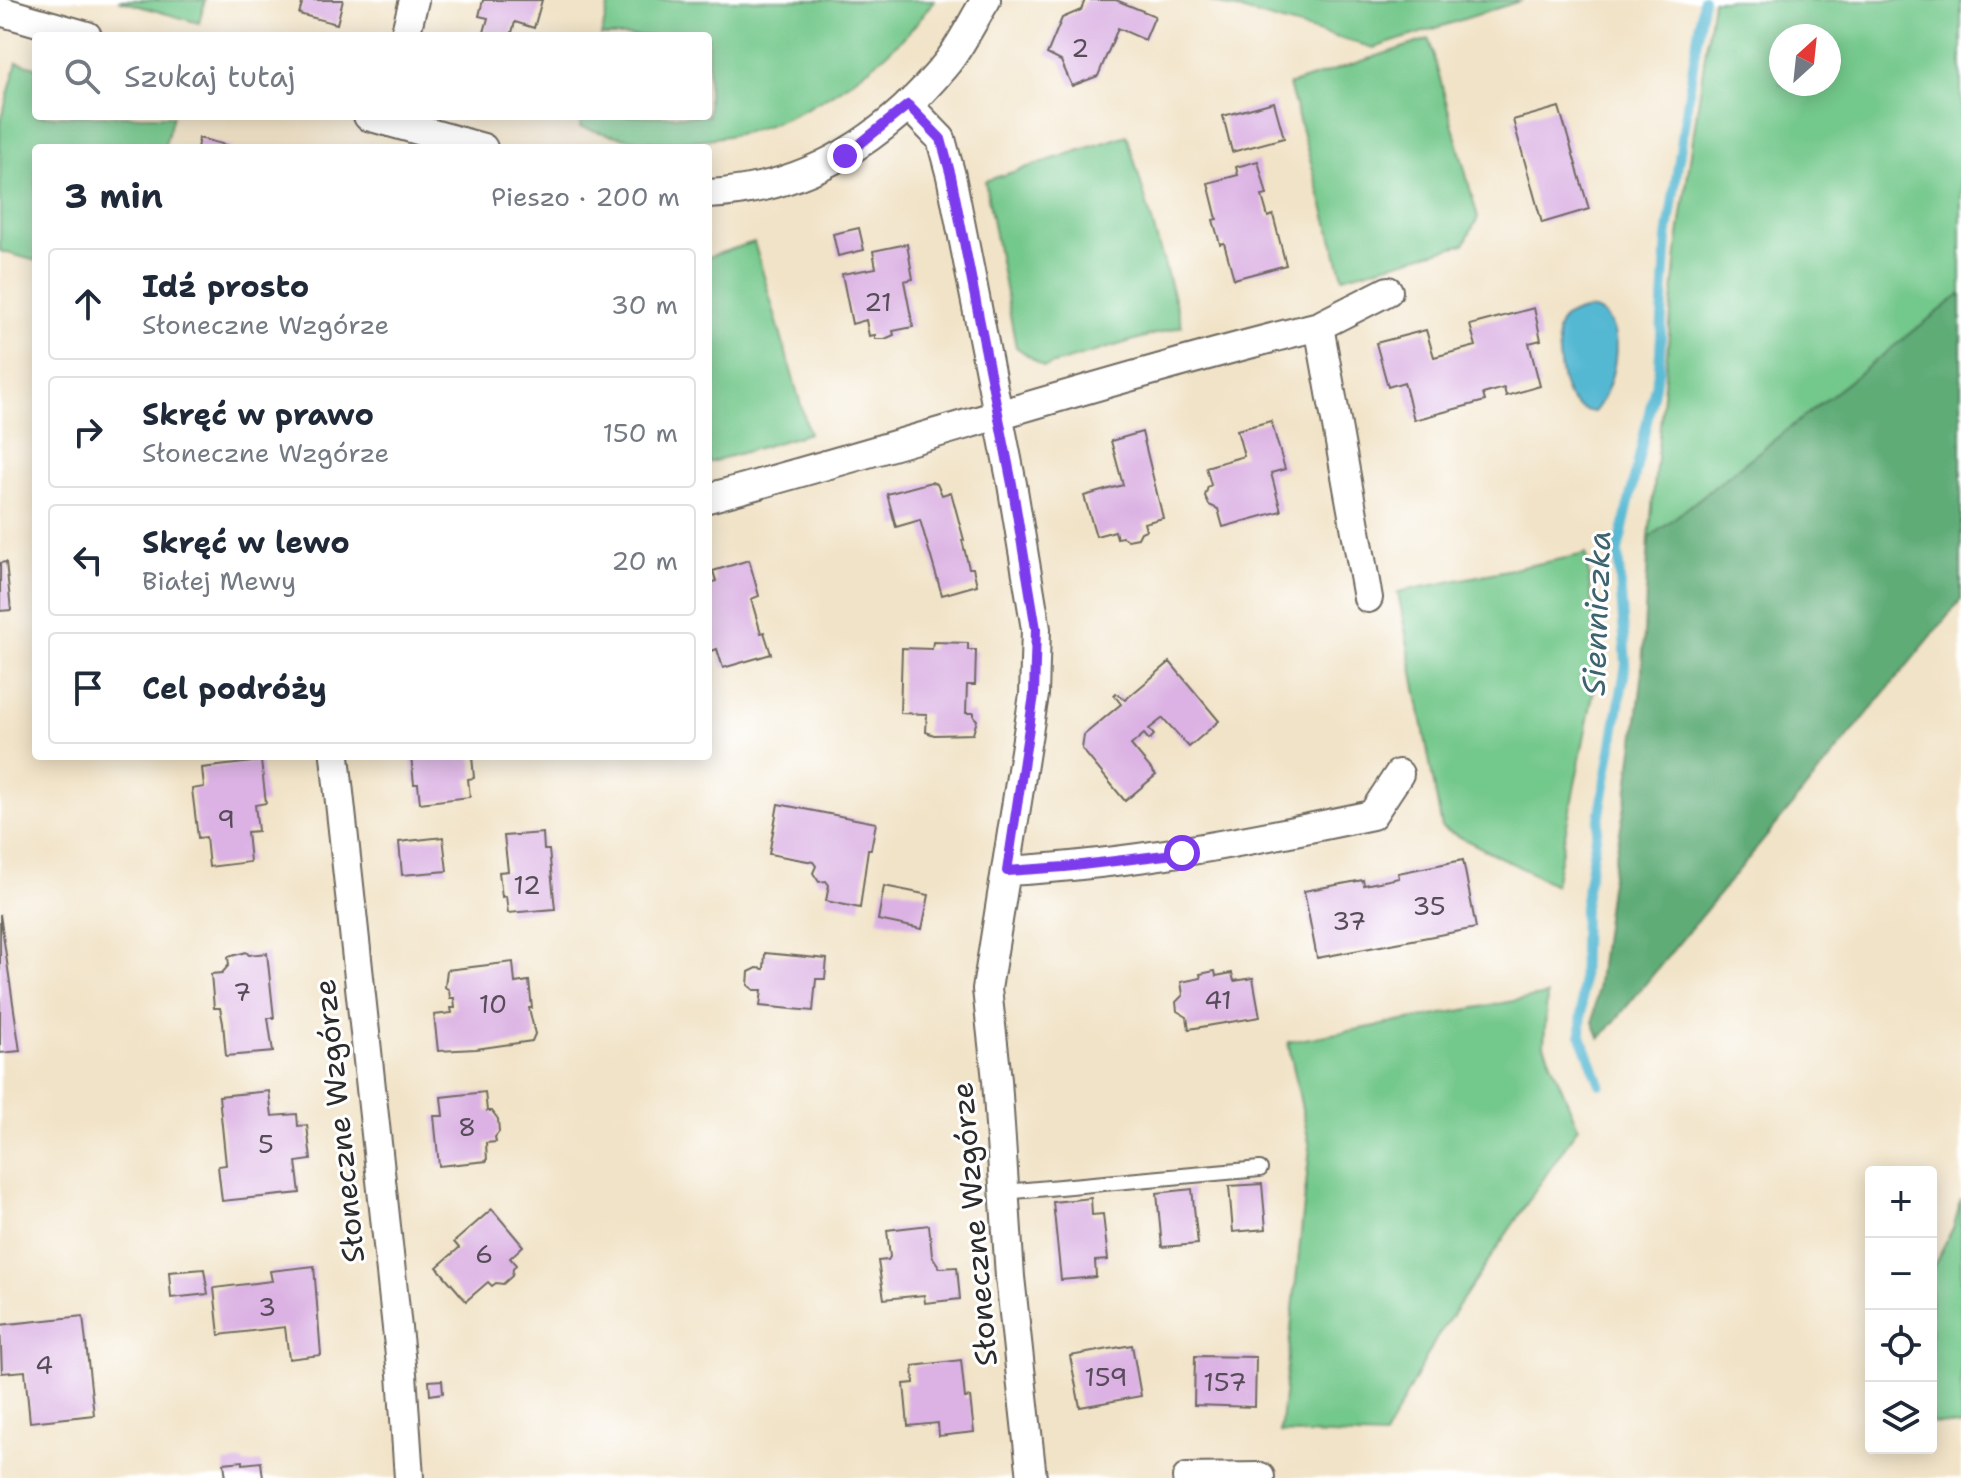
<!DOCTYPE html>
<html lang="pl">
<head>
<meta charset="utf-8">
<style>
  :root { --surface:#fff; --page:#f2f2f3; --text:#1f2937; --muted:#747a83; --line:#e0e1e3 }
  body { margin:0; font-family:"Shantell Sans",sans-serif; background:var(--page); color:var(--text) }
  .controls { position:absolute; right:24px; bottom:24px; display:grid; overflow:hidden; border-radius:8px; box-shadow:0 4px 20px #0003 }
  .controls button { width:72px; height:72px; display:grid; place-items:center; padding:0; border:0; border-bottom:2px solid var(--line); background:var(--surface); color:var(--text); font:40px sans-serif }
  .compass { position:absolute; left:1769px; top:24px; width:72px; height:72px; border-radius:50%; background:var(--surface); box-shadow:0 4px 20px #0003; rotate:27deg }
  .stop { position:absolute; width:24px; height:24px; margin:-18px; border:6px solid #7c3aed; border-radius:50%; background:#fff }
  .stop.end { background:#7c3aed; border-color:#fff; box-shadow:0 2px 8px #0008 }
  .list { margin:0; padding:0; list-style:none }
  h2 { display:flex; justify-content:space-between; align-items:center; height:104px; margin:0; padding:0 32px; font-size:34px }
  h2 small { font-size:26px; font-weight:400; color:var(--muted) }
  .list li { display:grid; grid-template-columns:52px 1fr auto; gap:24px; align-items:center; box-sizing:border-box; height:112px; margin:0 16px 16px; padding:0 16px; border:2px solid var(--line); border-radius:8px }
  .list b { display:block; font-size:30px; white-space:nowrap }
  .list p { margin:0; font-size:26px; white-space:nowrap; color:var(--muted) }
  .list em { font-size:26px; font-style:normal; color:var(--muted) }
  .icon { flex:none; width:44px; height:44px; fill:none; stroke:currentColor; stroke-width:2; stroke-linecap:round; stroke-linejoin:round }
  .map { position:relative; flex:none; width:1961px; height:1478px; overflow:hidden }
  .search { position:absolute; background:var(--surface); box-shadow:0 4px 20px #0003; left:32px; top:32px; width:680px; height:88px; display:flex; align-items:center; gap:20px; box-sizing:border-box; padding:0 28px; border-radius:8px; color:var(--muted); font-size:30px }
  .panel { position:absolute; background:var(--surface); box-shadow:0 4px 20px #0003; left:32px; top:144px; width:680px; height:616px; border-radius:8px }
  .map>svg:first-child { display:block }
  .green { fill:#73c88b; stroke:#4f7a5b; stroke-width:2; fill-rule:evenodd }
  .forest { fill:#5eac77; stroke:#446c51; stroke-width:2 }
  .water { fill:#55b8d3; stroke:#40727f; stroke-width:2 }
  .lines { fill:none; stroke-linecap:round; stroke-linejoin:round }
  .stream { stroke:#55b8d3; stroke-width:10 }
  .building { fill:#dbb2e3 }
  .service-casing { stroke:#706b62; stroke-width:18 }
  .minor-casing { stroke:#706b62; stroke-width:32 }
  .service { stroke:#fff; stroke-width:14 }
  .minor { stroke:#fff; stroke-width:28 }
  .route { stroke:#7c3aed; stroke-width:10 }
  .labels { text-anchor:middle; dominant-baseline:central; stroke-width:6; stroke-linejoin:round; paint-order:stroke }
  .number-label { font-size:26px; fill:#574d59 }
  .street-label { font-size:30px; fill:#2b2b2b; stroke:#fff }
  .water-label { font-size:32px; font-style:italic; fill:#3c636e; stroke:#fff }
</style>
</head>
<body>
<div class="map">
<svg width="1961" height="1478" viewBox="0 0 1961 1478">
  <rect width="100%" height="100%" fill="#fff"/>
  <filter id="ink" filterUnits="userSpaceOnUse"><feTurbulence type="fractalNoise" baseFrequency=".0125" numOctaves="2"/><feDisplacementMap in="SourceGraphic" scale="16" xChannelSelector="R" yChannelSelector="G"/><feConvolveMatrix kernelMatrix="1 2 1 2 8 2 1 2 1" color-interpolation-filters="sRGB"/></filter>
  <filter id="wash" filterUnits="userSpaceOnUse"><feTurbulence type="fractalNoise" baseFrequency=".006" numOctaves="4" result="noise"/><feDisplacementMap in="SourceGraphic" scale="32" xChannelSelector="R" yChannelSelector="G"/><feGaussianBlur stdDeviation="1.8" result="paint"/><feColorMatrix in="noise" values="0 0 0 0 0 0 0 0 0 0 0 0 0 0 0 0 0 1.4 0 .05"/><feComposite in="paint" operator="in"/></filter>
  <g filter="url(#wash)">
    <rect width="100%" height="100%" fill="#f1e3c7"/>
    <path class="green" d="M118,0h87l-6,23z
      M610,0h324c-39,59 -122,116 -192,133 -22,5 -49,8 -72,9 -29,2 -62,-8 -90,-15l2,-11h126v-80h-107z
      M1205,0h318l-149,48z
      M1713,0h248v294l-312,244 29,-295zM1781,36h48v48h-48z
      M1429,39l49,179 -14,26 -121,33 -54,-192z
      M17,62l19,5v49h137l-9,32h-128v113l-36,-10v-127z
      M1127,135l55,191 -138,41 -28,-20 -31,-166z
      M754,242l55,191 -101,30v-206z
      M1586,554l13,110 -44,221 -113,-57 -44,-236z
      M1547,995l-3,50 34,82 -142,212 -52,98 -104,-4 30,-286 -22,-105z
      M1961,1199v227l-30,-3v-152l23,-45z"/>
    <path class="forest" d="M1961,294v306l-361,439 -7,-17 17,-136 17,-91 14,-107 8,-150z"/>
    <path class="water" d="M1584,310c5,0 9,-1 13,1 34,14 15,82 -3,101 -37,-5 -33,-48 -37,-78 0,-16 15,-21 27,-24z"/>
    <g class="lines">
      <path class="stream" d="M1600,1084l-19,-48 3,-130 42,-242 -8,-113 41,-183 8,-130 36,-238"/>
    </g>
    <g id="blocks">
      <path class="building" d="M303,0h40l-6,24 -38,-10z
        M483,0h59l-8,28 -19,-6 -4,14h-28l5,-18 -9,-2z
        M1085,0h31l39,16 -10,24 -27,-12 -20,48 -26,10 -11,-25 -14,-7 15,-36 19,-8z
        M1274,102l10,36 -52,14 -9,-36z
        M1559,107l30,102 -47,14 -29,-103z
        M199,138l34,9 -1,1h-35z
        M1258,161l9,34 -5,1 6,21 5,-2 13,50 -52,14 -10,-36 -4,1 -7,-24 4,-1 -9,-36 30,-8 -2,-8z
        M859,228l5,22 -26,6 -5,-22z
        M907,244l6,35 -9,2 9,46 -20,4 1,4 -9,4h-10v-4l-6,1 -3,-16 -14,4 -10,-50 34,-6 -3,-17z
        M1534,308l7,32 -12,3 11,43 -34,10 -2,-8 -21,6 2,7 -71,19 -10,-38 -16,5 -12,-44 50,-13 8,27 42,-11 -6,-21z
        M1271,421l14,48 -14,4 10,38 -58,16 -5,-18 -9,-4 -4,-9 3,-9 3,-2 -5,-18 38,-11 -7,-26z
        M1142,432l21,86 -19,5 2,7 -5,2 -3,6 -10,2 -6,-3 -5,1 -2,-7 -19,5 -12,-40 39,-11 -12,-44z
        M931,482l6,2 5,11 9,-3 13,48h-2l7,28h4l4,17 -35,10 -22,-75 -24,7 -9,-33z
        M749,560l10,36 -8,3 10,34 3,-1 7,22 -48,14 -6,-19 -9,3v-68l8,-3 -3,-10z
        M6,562l5,48 -11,1v-48z
        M933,642l35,1v7h8l-1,35h-8l-1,28h8v4l3,3 -4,14 -39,1 -8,-3 1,-18 -27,-1 2,-65 30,1z
        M1170,662l49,59 -30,26 -26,-29 -14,11 5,6 -5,5 -5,-6 -13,11 25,30 -31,26 -43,-52 2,-14 37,-31 -7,-9 2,-2 9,7z
        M411,756h61l2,22 -6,1 2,18 -50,6 -2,-19h-4z
        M261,761l5,42 -11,2 3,26 -11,1 3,30 -41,5 -3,-30 -8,1 -6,-49 12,-2 -2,-19z
        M778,804l98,19 -5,26h-3l-8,59 -34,-7 3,-16 -3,-4 -7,1 -6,-9 3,-7 -3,-4 -44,-8z
        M543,833l1,17h5l6,59 -47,4 -2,-17 -4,1 -3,-25 9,-1 -4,-35z
        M443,837l4,34 -45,4 -3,-33z
        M1463,860l13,68 -159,30 -13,-67 59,-11 1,5 35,-7 -1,-5z
        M884,886l45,9 -7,34 -44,-9z
        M0,914l20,137 -20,2z
        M246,952l3,3 18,-2 7,65h-6l5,34 -47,4 -3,-33 -3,-15h-6l-3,-34 11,-1 7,-8 -1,-8z
        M765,953l62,6 -2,20h-9l-3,32 -53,-5 2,-16h-8l-6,-5 1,-13 8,-4 7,1z
        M513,962l2,21 14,-2 3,27h-3l6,26 -3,7 -56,8 -38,2 -4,-36 18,-2 -1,-5h4l-1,-10h-4l-1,-8 -4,-3 2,-17z
        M1215,971l1,5 16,-3 2,8 19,-3 7,39 -71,12 -2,-12 -10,-6 -1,-9 7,-7 -2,-13 20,-4 -1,-4z
        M269,1091l3,25 25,-2 1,12 9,-1 4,35 -15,2 4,31 -78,8 -4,-35 8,-1 -7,-69z
        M485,1092l2,19h5l6,8 1,13 -4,5 1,5 -10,1 1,18 -48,5 -5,-50h9l-2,-19z
        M1262,1184l4,45 -33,3 -4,-46z
        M1192,1189l6,55 -36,3 -5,-54z
        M1091,1198l1,17 11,-1 5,46 -13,1 1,16 -35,3 -8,-78z
        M492,1209l31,37 -13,12 6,7 -3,4 -1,7 -9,8 -7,-1 -4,3 -4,-4 -22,19 -29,-34 22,-19 -5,-6z
        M929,1225l3,31 8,12 17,-1 3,32 -35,4 -1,-8 -40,4 -6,-38 10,-1 2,-3 -3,-27z
        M314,1266l7,89 -32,4 -4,-32 -66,8 -5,-47 58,-7 -2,-10z
        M204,1269l4,25 -37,4 -2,-26z
        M83,1316l11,99 -64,7 -5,-51 -23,2 -2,-48z
        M1132,1345l9,51 -61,11 -10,-51z
        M1195,1356l61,1 -1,50 -61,-2z
        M961,1360l4,38 5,-1 4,35 -35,4 -1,-13 -30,3 -4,-42 10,-1 -1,-17z
        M442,1380l1,13 -13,2 -1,-14z
        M243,1461v3l18,-2 2,16h-37l-2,-15z"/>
    </g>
  </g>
  <g filter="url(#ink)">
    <use href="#blocks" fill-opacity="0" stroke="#706b62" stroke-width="2"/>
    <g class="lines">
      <defs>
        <path id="service" d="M1004,1192l256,-23"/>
        <path id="minor" d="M0,11l87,25
          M405,36l9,-36
          M908,105l33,34 10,37 61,308 24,145 -2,66 -47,294 10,91 13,197 22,201
          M368,116l115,32
          M708,194c99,-5 178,-56 239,-131 15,-19 26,-43 39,-63
          M1319,326l69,-35
          M708,498c204,-55 406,-121 611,-172l49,272
          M335,756l67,618 7,104
          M1007,871c126,-7 242,-30 365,-56l27,-41
          M1187,1478l73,-1"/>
      </defs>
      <use href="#service" class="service-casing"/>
      <use href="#minor" class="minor-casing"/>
      <use href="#service" class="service"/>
      <use href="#minor" class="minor"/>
    </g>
  </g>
  <g class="lines" filter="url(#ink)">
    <path class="route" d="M845,156l63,-51 33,34 10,37 61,308 24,145 -2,66 -27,176 58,-4 117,-14"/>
  </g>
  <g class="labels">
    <g class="number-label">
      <text x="1080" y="47">2</text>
      <text x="878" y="301">21</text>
      <text x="226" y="818">9</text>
      <text x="527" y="884">12</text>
      <text x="1429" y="905">35</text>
      <text x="1349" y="920">37</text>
      <text x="242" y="991">7</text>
      <text x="1218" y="999">41</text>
      <text x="493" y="1003">10</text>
      <text x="467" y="1126">8</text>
      <text x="266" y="1143">5</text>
      <text x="484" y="1253">6</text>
      <text x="267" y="1306">3</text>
      <text x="44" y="1364">4</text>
      <text x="1106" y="1376">159</text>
      <text x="1225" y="1381">157</text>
    </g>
    <g class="street-label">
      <text transform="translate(339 1121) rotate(-96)">Słoneczne Wzgórze</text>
      <text transform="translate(974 1224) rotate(-95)">Słoneczne Wzgórze</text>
    </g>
    <g class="water-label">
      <text transform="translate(1596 613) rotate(-88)">Sienniczka</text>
    </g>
  </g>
</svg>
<div class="controls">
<button>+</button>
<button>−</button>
<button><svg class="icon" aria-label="locate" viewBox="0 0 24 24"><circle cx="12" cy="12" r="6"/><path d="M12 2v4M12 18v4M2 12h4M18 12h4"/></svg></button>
<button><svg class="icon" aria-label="layers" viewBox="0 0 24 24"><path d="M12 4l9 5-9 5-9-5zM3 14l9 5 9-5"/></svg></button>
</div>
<svg class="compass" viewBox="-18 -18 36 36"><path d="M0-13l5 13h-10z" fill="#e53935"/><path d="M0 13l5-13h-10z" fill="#747a83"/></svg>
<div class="stop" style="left:1182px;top:853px"></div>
<div class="stop end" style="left:845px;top:156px"></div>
<div class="search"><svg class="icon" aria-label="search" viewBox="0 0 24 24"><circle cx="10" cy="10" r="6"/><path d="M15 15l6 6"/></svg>Szukaj tutaj</div>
<section class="panel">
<h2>3 min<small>Pieszo · 200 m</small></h2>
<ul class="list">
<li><svg class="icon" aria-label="ahead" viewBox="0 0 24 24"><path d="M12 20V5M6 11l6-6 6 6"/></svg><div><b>Idź prosto</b><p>Słoneczne Wzgórze</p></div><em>30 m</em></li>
<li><svg class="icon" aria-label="right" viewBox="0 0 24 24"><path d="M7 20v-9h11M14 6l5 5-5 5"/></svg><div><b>Skręć w prawo</b><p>Słoneczne Wzgórze</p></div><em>150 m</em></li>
<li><svg class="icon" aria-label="left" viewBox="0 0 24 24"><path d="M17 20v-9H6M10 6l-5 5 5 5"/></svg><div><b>Skręć w lewo</b><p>Białej Mewy</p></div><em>20 m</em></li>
<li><svg class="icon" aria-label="arrive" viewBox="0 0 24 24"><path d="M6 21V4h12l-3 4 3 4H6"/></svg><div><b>Cel podróży</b></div></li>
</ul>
</section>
</div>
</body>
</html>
